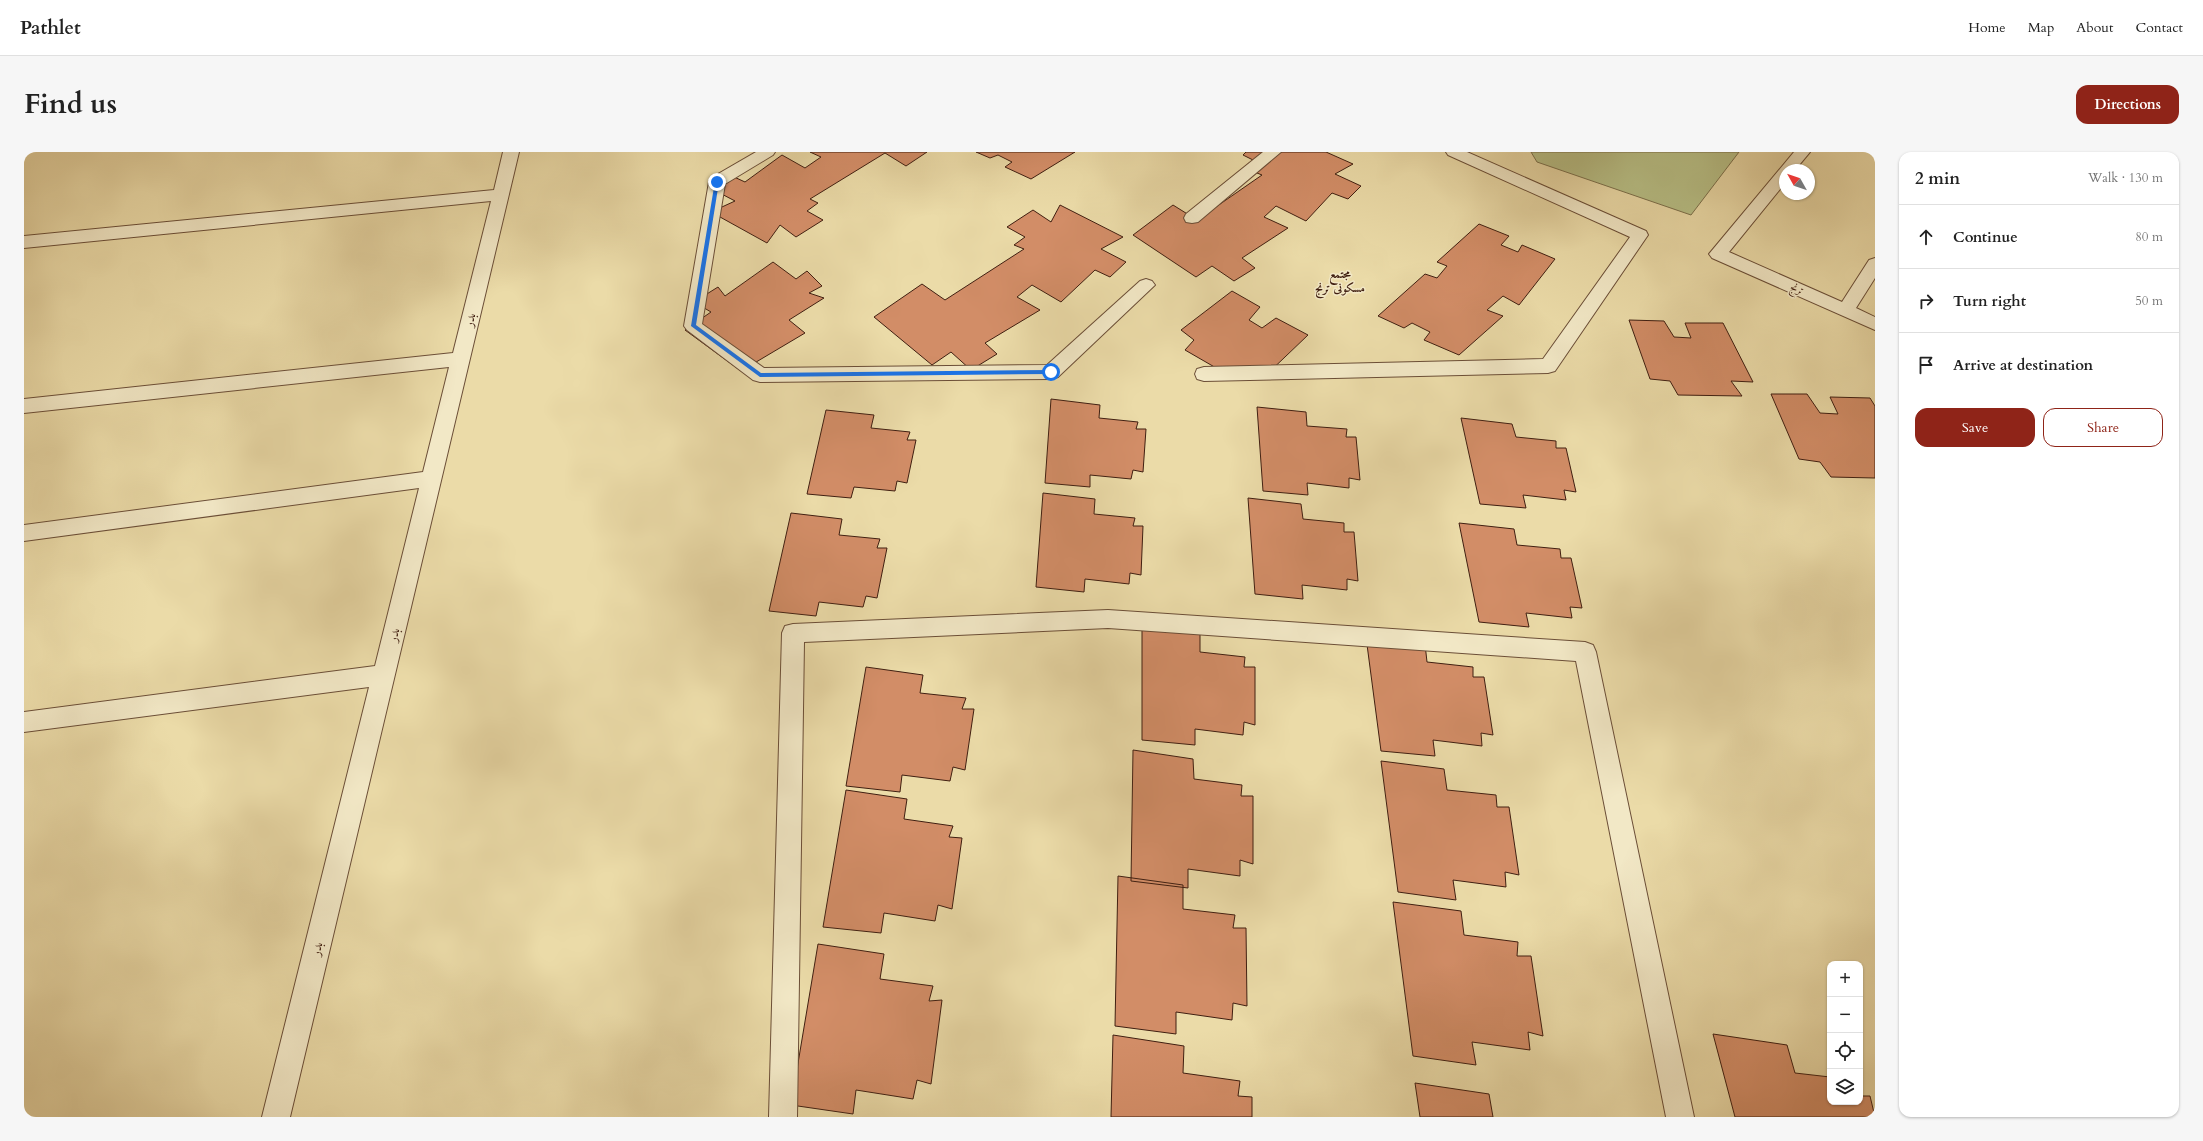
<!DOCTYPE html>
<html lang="en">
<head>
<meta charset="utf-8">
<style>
  :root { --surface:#fff; --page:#f6f6f6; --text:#222; --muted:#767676; --line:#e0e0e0; --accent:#8f2418 }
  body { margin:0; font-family:Cardo,Amiri,serif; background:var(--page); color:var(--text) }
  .controls { position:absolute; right:12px; bottom:12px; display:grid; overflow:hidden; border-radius:8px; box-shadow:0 1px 3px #0004 }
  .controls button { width:36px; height:36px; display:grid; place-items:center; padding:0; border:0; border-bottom:1px solid var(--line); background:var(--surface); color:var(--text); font:20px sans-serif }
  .compass { position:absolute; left:1755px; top:12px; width:36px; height:36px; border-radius:50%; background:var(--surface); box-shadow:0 1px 3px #0004; rotate:310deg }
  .stop { position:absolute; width:12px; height:12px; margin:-9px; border:3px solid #1a73e8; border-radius:50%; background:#fff }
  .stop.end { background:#1a73e8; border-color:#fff; box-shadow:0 1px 4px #0008 }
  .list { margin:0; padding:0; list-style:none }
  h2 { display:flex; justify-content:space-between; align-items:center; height:52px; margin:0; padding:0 16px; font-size:17px }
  h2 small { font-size:13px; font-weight:400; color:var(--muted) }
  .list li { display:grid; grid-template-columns:26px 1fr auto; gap:12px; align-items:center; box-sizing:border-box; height:64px; padding:0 16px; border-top:1px solid var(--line) }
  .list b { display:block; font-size:15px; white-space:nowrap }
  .list em { font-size:13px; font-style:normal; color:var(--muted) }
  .actions { display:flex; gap:8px; padding:12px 16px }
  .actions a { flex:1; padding:9px 0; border:1px solid var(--accent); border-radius:12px; text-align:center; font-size:14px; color:var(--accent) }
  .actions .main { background:var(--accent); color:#fff }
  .icon { flex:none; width:22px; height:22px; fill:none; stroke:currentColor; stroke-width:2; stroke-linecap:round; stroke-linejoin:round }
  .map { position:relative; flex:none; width:1851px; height:965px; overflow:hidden; border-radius:12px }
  header { display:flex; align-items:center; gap:24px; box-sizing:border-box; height:56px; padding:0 20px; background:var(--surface); border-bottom:1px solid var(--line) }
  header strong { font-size:19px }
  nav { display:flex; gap:22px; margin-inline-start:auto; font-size:14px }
  .intro { display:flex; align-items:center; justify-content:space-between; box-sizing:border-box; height:96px; padding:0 24px }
  h1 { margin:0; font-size:28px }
  .button { padding:10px 18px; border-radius:12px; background:var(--accent); color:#fff; font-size:14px; font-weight:700 }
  main { display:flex; gap:24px; padding:0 24px }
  aside { flex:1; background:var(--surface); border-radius:12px; box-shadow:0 1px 3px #0004 }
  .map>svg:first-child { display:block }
  .green { fill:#b8c087; stroke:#7c704c }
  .building { fill:#d28d67; stroke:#401f11 }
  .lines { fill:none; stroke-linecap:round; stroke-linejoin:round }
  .minor-casing { stroke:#6b4e37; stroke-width:2 }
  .minor { fill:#f2e8c6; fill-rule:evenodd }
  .route { fill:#1a73e8 }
  .labels { text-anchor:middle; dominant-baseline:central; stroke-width:3; stroke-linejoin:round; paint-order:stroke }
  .far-street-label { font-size:11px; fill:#401f11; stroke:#f2e8c6 }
  .far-neighbourhood-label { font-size:12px; font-weight:bold; fill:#401f11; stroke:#f2e8c6 }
  .street-label { font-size:13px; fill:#401f11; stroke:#f2e8c6 }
</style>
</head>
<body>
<header>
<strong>Pathlet</strong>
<nav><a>Home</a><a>Map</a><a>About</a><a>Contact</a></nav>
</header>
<div class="intro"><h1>Find us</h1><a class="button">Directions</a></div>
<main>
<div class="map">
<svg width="1851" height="965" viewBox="0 0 1851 965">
  <rect width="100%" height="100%" fill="#ebdba8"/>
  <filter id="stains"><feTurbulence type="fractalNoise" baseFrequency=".005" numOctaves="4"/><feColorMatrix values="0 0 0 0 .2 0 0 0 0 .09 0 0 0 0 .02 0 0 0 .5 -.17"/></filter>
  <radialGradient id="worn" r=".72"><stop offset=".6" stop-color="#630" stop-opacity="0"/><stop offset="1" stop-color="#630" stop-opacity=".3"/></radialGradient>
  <path class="green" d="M1507,0h208l-48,63 -154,-53z"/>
  <path class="building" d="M786,0h117l-21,14 -21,-13 -75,46 8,4 -11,8 16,9 -27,17 -16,-12 -13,18 -56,-31 24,-11 -21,-11 18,-14 13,6 37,-27 23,13 16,-11z
    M952,0h99l-44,27 -26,-12 7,-5 -14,-7 -8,3z
    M1222,0h80l27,12 -18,10 26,12 -13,13 -16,-6 -26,28 -30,-15 -12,11 24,11 -46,30 13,10 -21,13 -22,-15 -16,11 -63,-42 40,-30 24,15 65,-45 -10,-4 9,-7 -18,-9z
    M1036,53l63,32 -22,12 25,13 -16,15 -15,-7 -34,32 -29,-17 -15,12 23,13 -55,33 12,11 -26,16 -20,-18 -19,13 -58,-48 48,-33 23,16 79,-51 -10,-4 11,-8 -18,-10 26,-17 18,12z
    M1455,72l30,12 -8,9 17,7 4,-7 33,14 -36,46 -16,-9 -16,14 16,6 -44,39 -35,-15 6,-8 -18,-9 -8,5 -26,-12 47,-42 12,4 10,-12 -10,-4z
    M749,110l23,17 11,-8 15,15 -13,7 15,5 -35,22 16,13 -64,38 -56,-41 26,-18 -17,-10 24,-15 7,9z
    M1208,139l28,16 -11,13 13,8 14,-10 32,17 -45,43 -18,-10 -8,12 -52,-30 9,-10 -13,-10z
    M1605,168l35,1 10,16 17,1 -6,-15h38l30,59 -22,-1 11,15 -64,-1 -8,-14 -20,-2z
    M1747,242h36l13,19 18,1 -8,-17 40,1 5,8v72l-44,-1 -11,-15 -21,-3z
    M1027,247l49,6 -1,13 39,4 -2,7h10l-3,43 -10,-2 -2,9 -41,-4v12l-45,-4z
    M1233,255l49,5 1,14 40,3 -1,8h10l4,43 -11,-2v10l-42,-5 1,12 -45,-4z
    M802,258l48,5 -3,13 39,4 -3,8h9l-9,43 -10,-2 -2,10 -41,-4 -3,11 -44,-4z
    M1437,266l51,6 4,13 40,4v7h10l10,44 -12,-2 2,10 -43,-5 3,13 -46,-4z
    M1019,341l52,6 -1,15 41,4 -2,8h10l-2,49 -11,-2 -1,11 -44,-5 -1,13 -48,-5z
    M1224,346l53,6 2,15 41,4v9h10l4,49 -11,-2v11l-45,-5 1,14 -48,-5z
    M767,361l51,6 -3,16 41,4 -3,9h10l-10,50 -11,-2 -3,11 -44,-5 -3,14 -47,-5z
    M1435,371l55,6 3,16 43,4 1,9h10l11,50 -12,-1 2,11 -46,-5 3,14 -50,-5z
    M1118,475l58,7v18l45,5 -1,10h11v58l-11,-3 -1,13 -48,-6v16l-53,-5z
    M1342,485l59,7 2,18 46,5v10h11l9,58 -12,-2 1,13 -49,-6 2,16 -54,-5z
    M842,515l57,8 -3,18 46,5 -4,11h12l-9,61 -12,-3 -3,14 -48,-6 -2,17 -54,-6z
    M1109,598l60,9 1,20 48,6 -1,11h12v68l-13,-4v16l-52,-7v19l-57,-7z
    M1357,609l63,8 3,21 49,5 1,12h12l10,68 -14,-3 1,15 -53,-7 3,20 -58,-8z
    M822,638l61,9 -3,20 49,7 -4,11 13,1 -10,71 -14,-4 -3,16 -51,-8 -3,20 -58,-6z
    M1094,724l65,9v24l52,6 -2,13h13l1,78 -14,-3 -1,17 -56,-8v22l-61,-8z
    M1369,750l68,9 3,24 54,7 -1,14h14l12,80 -15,-4 2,18 -58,-8 4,23 -63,-9z
    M794,792l66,10 -4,25 53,7 -4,15 13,-1 -11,84 -14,-4 -4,19 -57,-9 -3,24 -62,-9z
    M1689,882l74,11 8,28 35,4v25h30v-6h10l5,21h-140z
    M1089,883l71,11 -1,27 57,8 -2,15 14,1v20h-141z
    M1391,931l74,11 4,23h-73z"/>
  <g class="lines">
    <defs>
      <path id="minor" d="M479,0h16l-229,965h-28l107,-430 -345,45v-20l351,-46 44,-178 -395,53v-16l399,-53 26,-105 -425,46v-14l429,-46 38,-152 -467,47v-12l470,-46z
        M732,0h19l-2,3 -48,29 -23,140 62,44 283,-3 93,-84 6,-2 6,2 3,4 -97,92 -7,2 -291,3 -7,-2 -66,-50 -3,-4 25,-144 2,-4z
        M1239,0h18l-83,70 -6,1 -6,-1 -2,-4 2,-4z
        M1422,0h21l179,79 2,4 -93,136 -7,2 -344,8 -7,-2 -2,-5 2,-5 7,-2 339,-8 87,-122 -182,-82z
        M1770,0h16l-15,18h-10v13l-56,69 113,50 27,-42 6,-2v20l-19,30 19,9v13l-163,-72 -3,-4z
        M1084,458l477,32 8,3 3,7 98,465h-28l-90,-456 -468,-33 -304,14 -7,475h-28l13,-484 3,-7 8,-2z"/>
    </defs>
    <use href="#minor" class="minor-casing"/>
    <use href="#minor" class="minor"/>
  </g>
  <path class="route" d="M691,29l4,1 -23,143 65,48 290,-3 3,2 -3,2 -291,3 -69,-51z"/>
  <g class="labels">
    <g class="far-street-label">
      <text transform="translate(1773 137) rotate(24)">ترنج</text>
    </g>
    <g class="far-neighbourhood-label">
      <text x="1316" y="122">مجتمع<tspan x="1316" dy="14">مسکونی ترنج</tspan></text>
    </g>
    <g class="street-label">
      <text transform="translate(446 168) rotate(-76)">بدر</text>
      <text transform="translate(370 483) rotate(-76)">بدر</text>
      <text transform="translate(293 797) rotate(-76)">بدر</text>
    </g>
  </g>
  <rect width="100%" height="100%" filter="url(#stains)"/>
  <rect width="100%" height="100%" fill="url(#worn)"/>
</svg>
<div class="controls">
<button>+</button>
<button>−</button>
<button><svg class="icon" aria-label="locate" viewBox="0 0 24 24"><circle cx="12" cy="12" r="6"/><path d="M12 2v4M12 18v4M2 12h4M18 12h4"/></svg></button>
<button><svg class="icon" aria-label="layers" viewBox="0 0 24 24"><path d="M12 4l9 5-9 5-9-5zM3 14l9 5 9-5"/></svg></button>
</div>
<svg class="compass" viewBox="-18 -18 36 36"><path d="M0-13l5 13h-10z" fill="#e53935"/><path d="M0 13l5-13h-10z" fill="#767676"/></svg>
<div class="stop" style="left:1027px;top:220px"></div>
<div class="stop end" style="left:693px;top:30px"></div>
</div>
<aside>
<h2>2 min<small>Walk · 130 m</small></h2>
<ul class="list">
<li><svg class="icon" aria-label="ahead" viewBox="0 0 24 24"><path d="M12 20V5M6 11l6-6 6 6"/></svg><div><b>Continue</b></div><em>80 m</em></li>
<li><svg class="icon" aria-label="right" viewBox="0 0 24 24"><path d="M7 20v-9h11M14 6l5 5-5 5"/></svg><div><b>Turn right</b></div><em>50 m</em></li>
<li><svg class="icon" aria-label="arrive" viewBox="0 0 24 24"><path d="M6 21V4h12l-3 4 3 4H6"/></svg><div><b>Arrive at destination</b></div></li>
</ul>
<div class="actions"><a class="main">Save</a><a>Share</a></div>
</aside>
</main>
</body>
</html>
